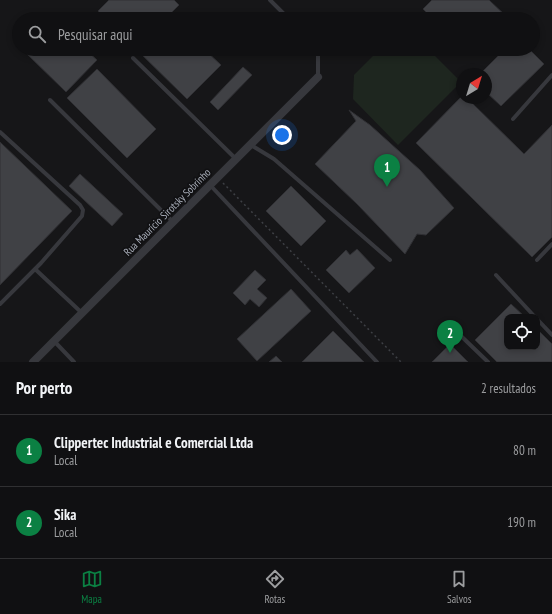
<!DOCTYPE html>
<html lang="pt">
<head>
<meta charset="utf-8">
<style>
  :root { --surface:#101012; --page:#1e1e20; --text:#f1f3f6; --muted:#9c9d9f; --line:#303032; --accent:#0b8043 }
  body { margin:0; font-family:"PT Sans Narrow",sans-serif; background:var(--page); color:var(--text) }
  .controls { position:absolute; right:12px; bottom:12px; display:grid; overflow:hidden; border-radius:8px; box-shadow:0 2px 6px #0003 }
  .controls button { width:36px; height:36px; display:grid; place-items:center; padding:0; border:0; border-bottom:1px solid var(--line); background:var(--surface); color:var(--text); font:20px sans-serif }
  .compass { position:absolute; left:456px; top:68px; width:36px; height:36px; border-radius:50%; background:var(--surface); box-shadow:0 2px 6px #0003; rotate:38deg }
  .you { position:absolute; left:282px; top:135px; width:14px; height:14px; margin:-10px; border:3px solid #fff; border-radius:50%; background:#1a73e8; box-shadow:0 0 0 6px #1a73e833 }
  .badge { display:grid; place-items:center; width:26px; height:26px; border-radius:50%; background:var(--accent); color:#fff; font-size:13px; font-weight:700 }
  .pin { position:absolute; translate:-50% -33px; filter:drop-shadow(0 1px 2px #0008) }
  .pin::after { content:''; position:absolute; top:21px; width:14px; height:12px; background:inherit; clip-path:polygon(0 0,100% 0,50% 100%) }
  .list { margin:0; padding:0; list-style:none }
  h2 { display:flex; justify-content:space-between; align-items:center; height:52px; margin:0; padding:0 16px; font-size:17px }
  h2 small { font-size:13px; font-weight:400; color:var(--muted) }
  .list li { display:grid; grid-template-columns:26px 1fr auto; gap:12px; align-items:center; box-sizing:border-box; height:72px; padding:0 16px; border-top:1px solid var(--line) }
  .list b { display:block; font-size:15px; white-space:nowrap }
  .list p { margin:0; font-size:13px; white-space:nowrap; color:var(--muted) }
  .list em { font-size:13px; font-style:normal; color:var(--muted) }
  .icon { flex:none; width:22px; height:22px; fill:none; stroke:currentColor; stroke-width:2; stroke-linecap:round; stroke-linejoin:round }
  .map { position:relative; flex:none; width:552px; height:362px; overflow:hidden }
  .search { position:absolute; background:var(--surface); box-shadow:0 2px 6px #0003; left:12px; right:12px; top:12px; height:44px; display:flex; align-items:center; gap:10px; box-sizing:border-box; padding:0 14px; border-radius:22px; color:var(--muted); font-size:15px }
  .sheet { height:196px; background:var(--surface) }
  nav { display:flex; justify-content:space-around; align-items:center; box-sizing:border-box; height:56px; border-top:1px solid var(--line); background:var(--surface); font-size:11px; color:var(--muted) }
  nav a { display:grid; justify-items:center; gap:2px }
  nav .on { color:var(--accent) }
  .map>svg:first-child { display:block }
  .green { fill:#1e261f }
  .building { fill:#404145; stroke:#303034 }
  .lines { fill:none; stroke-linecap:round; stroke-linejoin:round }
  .path { stroke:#3d3f44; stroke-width:1.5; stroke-dasharray:2 3; stroke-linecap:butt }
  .service { stroke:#37383d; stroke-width:4 }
  .minor { stroke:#37383d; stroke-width:8 }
  .labels { text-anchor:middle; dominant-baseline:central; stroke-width:3.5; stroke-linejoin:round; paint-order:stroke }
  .street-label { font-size:11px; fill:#a8adb8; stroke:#111113 }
</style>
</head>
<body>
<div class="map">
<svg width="552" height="362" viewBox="0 0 552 362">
  <rect width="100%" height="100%" fill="#161618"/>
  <path class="green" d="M380,49h48l33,33 -63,63 -45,-46 1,-24z"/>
  <path class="building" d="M109,0h65l5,5 -10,10 5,4h-68l-8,-8z
    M432,0h57l19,18 -75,1 -10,-10z
    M30,49h55l12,11 -31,32 -40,-39z
    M136,49h68l17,16 -34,34z
    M463,49h14l-7,7z
    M505,49h24l15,15 -43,42 -15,-14v-18h-6z
    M243,67l9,8 -34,35 -8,-8z
    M97,69l59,60 -29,29 -60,-60z
    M462,96v2h5l57,56 28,-29v112l-20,20 -116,-114z
    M349,110l21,15 50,45 34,38 -28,27 -9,-1 -12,20 -48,-50 -42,-40 41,-43z
    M0,142l72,69 -72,74z
    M80,174l43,40 -11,12 -43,-40z
    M291,186l35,35 -25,25 -35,-35z
    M357,249l18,19 -26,25 -23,-23 20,-20 4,5z
    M255,270l11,10 -9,9 10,9 -8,9 -9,-8 -5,6 -12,-12z
    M291,289l20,22 -54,50 -20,-22z
    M511,304l14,13h-18v30h30v-18l15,15v18h-55l-22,-22z
    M333,331l31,31h-62z
    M450,344l18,18h-36z
    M276,356l6,6h-13z"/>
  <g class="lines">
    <path class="path" d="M223,183l178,179"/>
    <path class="service" d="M270,0l19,19
      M316,49l2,7v21
      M133,58l103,101
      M50,100l123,122
      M513,119l39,-44
      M0,132l80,73 3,5 -1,6 -41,47 -41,41
      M251,145l23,14 116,101
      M210,185l167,177
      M537,260l15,-16
      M35,269l47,44
      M496,275l39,42
      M537,319l15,16
      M461,336l27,26
      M54,341l20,21"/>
    <path class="minor" d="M33,362l285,-285"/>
  </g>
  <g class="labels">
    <g class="street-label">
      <text transform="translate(167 212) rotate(-45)">Rua Maurício Sirotsky Sobrinho</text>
    </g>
  </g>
</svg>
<div class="controls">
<button><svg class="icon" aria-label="locate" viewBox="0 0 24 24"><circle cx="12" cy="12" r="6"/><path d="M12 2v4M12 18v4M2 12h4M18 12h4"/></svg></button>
</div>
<svg class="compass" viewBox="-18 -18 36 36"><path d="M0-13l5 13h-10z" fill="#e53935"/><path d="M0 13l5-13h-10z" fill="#9c9d9f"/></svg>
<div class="you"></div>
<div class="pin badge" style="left:387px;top:187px">1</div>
<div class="pin badge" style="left:450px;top:353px">2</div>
<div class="search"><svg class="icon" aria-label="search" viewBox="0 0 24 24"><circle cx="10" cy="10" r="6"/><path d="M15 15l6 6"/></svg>Pesquisar aqui</div>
</div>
<section class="sheet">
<h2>Por perto<small>2 resultados</small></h2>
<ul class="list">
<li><span class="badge">1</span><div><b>Clippertec Industrial e Comercial Ltda</b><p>Local</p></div><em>80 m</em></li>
<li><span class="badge">2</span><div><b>Sika</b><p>Local</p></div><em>190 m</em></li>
</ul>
</section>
<nav>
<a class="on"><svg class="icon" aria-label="map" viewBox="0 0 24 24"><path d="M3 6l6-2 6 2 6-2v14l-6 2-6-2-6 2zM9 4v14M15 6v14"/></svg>Mapa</a>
<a><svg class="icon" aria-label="directions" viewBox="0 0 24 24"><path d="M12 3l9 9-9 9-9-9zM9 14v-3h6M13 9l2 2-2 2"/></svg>Rotas</a>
<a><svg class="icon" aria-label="saved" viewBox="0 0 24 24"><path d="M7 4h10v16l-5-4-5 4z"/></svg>Salvos</a>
</nav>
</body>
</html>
